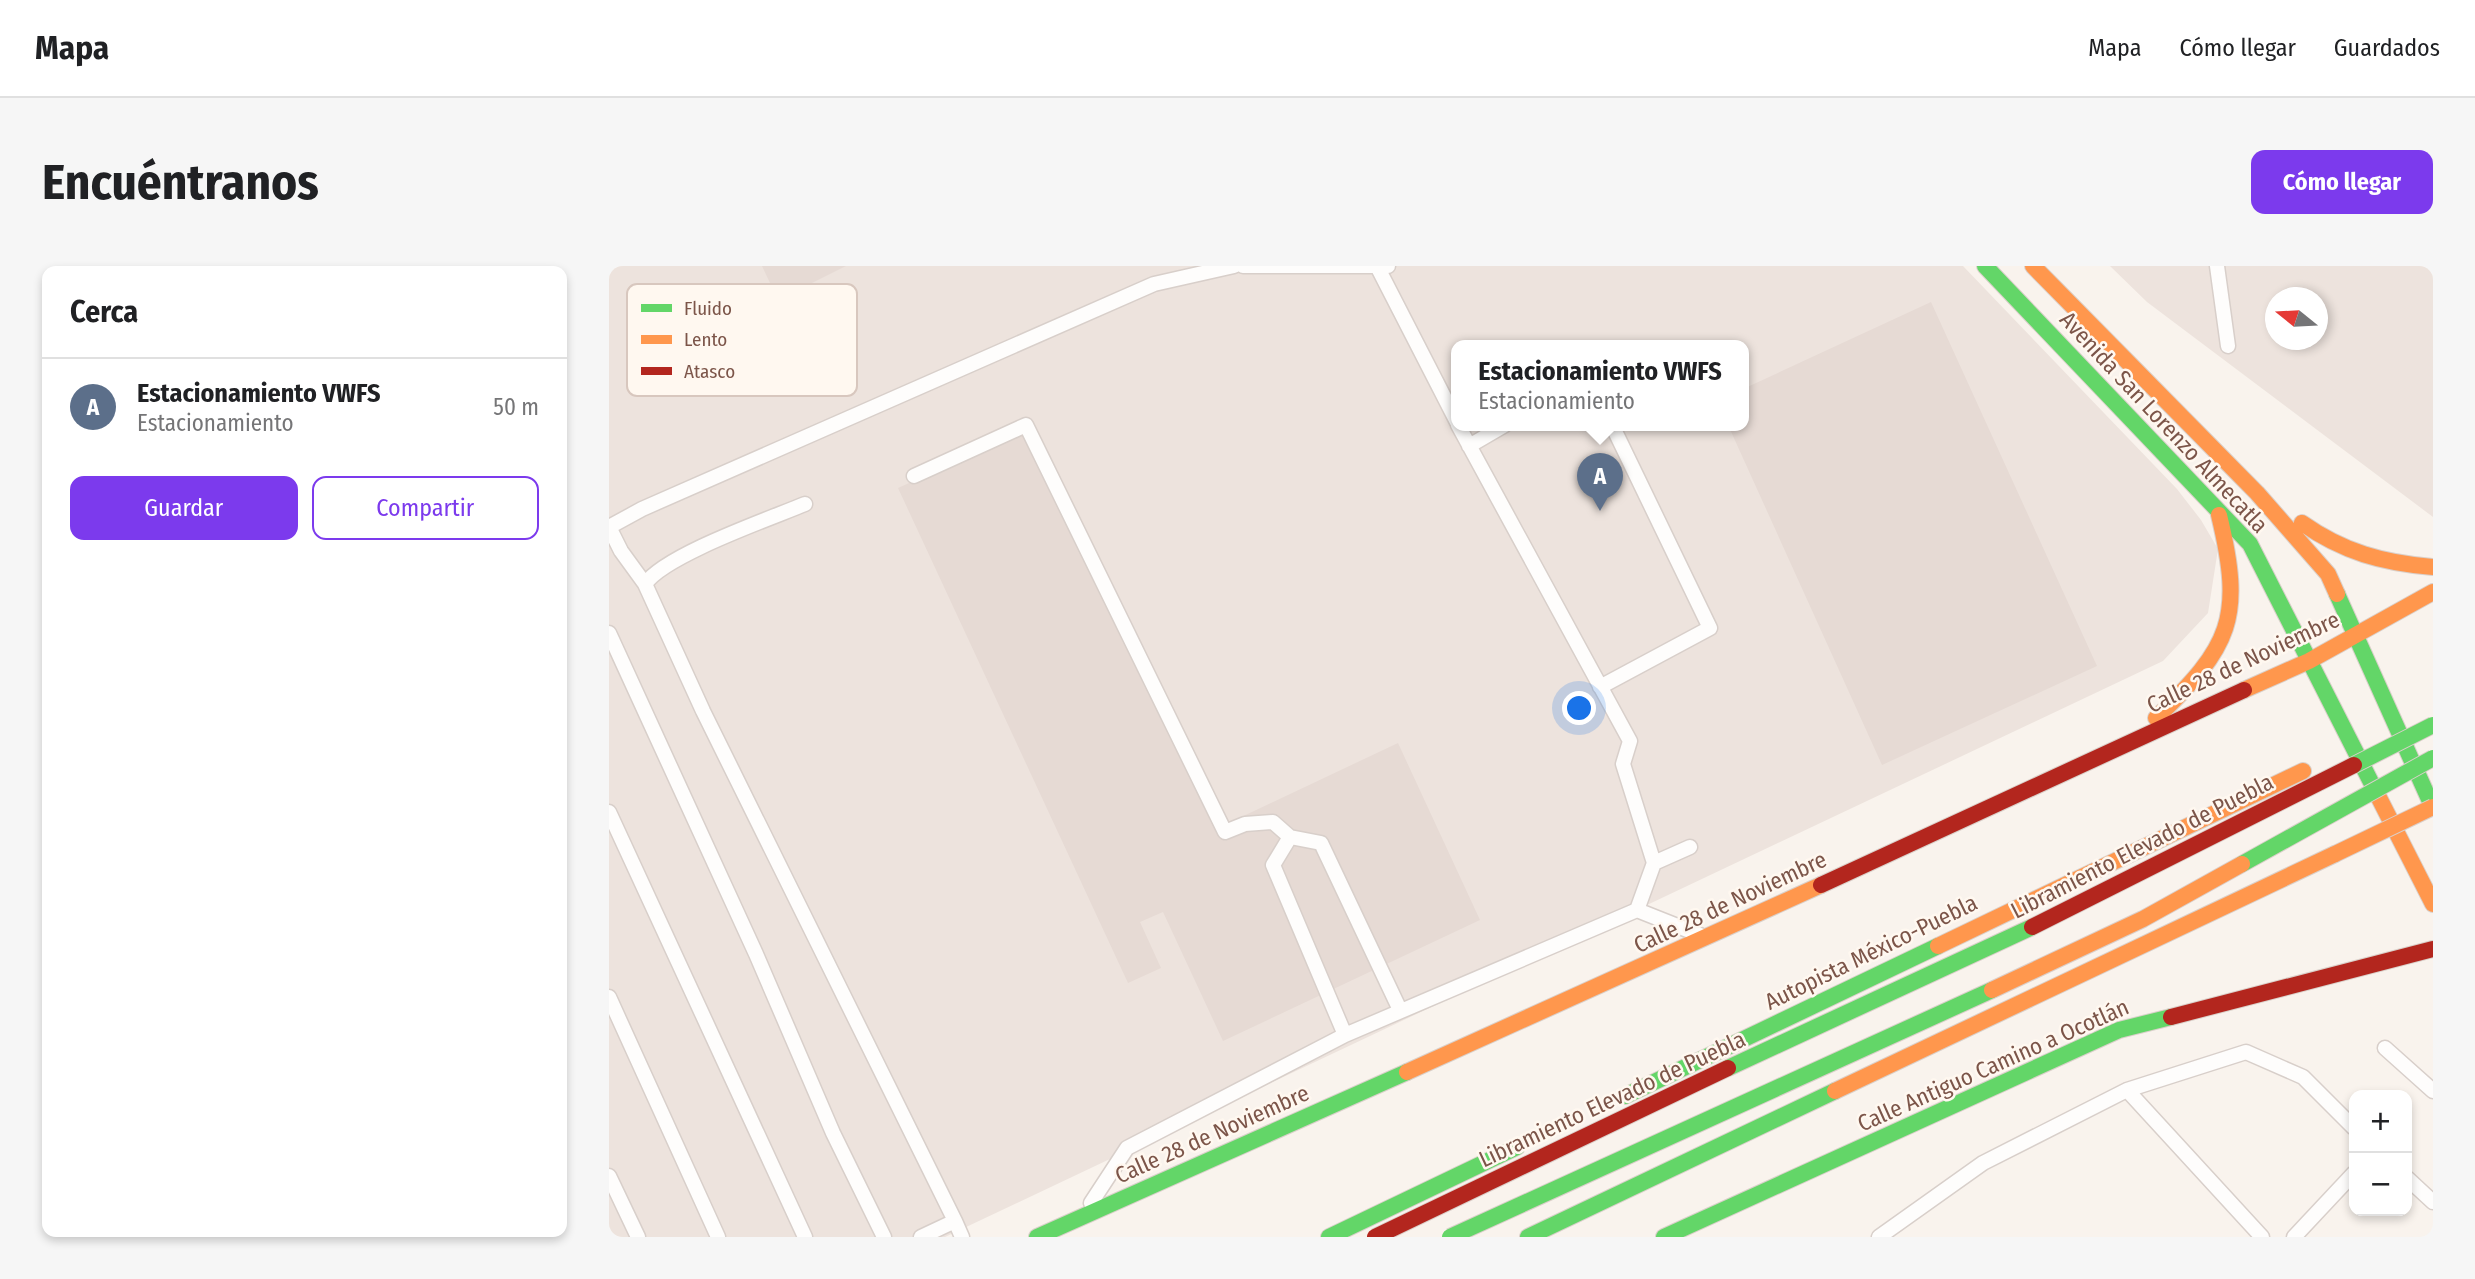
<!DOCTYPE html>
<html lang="es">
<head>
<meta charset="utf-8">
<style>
  :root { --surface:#fff; --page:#f6f6f6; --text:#202124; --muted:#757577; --line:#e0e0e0; --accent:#7c3aed }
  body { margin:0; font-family:"Fira Sans Condensed",sans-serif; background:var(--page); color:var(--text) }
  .controls { position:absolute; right:21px; bottom:21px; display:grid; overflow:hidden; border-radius:14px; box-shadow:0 4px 10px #0003 }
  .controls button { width:63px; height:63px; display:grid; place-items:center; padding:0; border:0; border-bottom:2px solid var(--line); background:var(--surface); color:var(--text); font:35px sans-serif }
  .compass { position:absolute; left:1656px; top:21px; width:63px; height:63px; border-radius:50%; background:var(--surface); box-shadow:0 4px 10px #0003; rotate:288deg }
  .you { position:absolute; left:971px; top:443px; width:24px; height:24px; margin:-18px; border:5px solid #fff; border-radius:50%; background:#1a73e8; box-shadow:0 0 0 10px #1a73e833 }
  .badge { display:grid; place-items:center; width:46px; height:46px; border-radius:50%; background:var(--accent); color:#fff; font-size:23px; font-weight:700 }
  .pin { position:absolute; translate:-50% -58px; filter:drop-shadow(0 2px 4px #0008) }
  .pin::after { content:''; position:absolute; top:37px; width:24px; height:21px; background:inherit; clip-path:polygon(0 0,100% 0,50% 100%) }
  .popup { position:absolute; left:842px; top:74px; width:298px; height:91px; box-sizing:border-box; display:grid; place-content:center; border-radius:14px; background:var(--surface); filter:drop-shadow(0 2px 5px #0005); font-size:23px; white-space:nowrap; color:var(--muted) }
  .popup b { font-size:26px; color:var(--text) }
  .popup::after { content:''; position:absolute; left:50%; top:100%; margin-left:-14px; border:14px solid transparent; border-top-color:var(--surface) }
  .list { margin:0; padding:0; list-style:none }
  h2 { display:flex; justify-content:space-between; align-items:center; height:91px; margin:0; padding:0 28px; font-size:30px }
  h2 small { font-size:23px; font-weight:400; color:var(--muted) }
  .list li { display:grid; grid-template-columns:46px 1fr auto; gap:21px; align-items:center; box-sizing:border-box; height:98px; padding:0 28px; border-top:2px solid var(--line) }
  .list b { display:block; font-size:26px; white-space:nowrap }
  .list p { margin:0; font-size:23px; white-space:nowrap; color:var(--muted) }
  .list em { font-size:23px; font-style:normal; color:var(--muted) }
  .actions { display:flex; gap:14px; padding:21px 28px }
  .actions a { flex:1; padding:16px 0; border:2px solid var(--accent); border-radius:14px; text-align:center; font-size:24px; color:var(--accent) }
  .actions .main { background:var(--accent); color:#fff }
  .map { position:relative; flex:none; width:1824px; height:971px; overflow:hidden; border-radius:14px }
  header { display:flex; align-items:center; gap:42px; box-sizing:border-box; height:98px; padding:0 35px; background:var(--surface); border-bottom:2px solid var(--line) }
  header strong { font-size:33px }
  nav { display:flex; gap:38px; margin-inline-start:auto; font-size:24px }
  .intro { display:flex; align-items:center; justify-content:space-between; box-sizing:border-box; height:168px; padding:0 42px }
  h1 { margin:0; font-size:49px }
  .button { padding:18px 32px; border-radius:14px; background:var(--accent); color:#fff; font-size:24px; font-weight:700 }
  main { display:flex; gap:42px; padding:0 42px }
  aside { flex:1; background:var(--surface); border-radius:14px; box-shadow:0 4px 10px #0003 }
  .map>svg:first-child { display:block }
  .industrial { fill:#ede3dd; fill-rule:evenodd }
  .building { fill:#e6dad4 }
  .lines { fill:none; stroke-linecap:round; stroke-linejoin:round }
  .lane-casing { stroke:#d8cfca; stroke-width:17 }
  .fast-casing { stroke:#dad0ca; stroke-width:18 }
  .slow-casing { stroke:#dad0ca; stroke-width:18 }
  .jam-casing { stroke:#dad0ca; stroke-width:18 }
  .lane { stroke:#fefdfc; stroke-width:14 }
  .fast { stroke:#63d668; stroke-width:16 }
  .slow { stroke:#ff974d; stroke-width:16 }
  .jam { stroke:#b3261e; stroke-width:16 }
  .fast-bridge-casing { stroke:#dbcfca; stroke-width:18; stroke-linecap:butt }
  .slow-bridge-casing { stroke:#dbcfca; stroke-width:18; stroke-linecap:butt }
  .jam-bridge-casing { stroke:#dbcfca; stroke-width:18; stroke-linecap:butt }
  .fast-bridge { stroke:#63d668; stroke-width:16 }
  .slow-bridge { stroke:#ff974d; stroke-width:16 }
  .jam-bridge { stroke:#b3261e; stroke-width:16 }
  .labels { text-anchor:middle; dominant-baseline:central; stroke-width:5; stroke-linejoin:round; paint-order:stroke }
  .street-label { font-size:23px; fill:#7c5549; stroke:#fff8f0 }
  .key { fill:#fff8f0; stroke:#d8c7be; stroke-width:2 }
  .key-label { font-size:19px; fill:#7c5549 }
</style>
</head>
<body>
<header>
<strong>Mapa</strong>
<nav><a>Mapa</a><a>Cómo llegar</a><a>Guardados</a></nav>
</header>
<div class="intro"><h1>Encuéntranos</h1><a class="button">Cómo llegar</a></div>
<main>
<aside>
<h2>Cerca<small></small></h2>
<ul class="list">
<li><span class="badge" style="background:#5c6f8a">A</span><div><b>Estacionamiento VWFS</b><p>Estacionamiento</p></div><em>50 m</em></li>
</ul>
<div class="actions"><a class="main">Guardar</a><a>Compartir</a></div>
</aside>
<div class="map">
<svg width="1824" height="971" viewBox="0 0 1824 971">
  <rect width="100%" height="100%" fill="#f9f3ed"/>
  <path class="industrial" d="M0,0h1354l214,223 24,31 17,29 -10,64 -45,48 -1218,576h-336zM848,79h286v80h-286z
    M1501,0h323v251l-286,-215zM1666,32h42v42h-42z"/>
  <path class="building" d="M153,0h84l-68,34z
    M1322,36l166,364 -215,99 -154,-340h15v-36z
    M415,165l194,397 180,-85 82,177 -257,121 -60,-129 -23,10 21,46 -33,15 -230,-495z"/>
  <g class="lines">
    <defs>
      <path id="lane" d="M634,0h145
        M1608,0l11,80
        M769,2l79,154
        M860,180l36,-21
        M305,210l112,-51 199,407 20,-8 28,-2 17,15 31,6 79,167
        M196,238c-36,15 -140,51 -160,80l58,127 252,510
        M36,318l-24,-33 -12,-24 33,-18 512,-225 80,-18
        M0,367l147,321 77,179 51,104
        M991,421l110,-59 -98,-203
        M0,546l196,425
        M681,571l-17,28 72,170
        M1045,597l36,-16
        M1028,644l63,25
        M0,731l109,240
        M1776,782l48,43
        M1518,824l135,147
        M0,910l29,61
        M1798,912l26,24
        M482,937l36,-55 218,-113 292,-125 17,-47 -31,-99 7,-23 -172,-316
        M312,971l34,-16 7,16
        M1270,971l104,-74 144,-73 119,-38 57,25 51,51
        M1685,971l60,-64"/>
      <path id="fast" d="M1376,0l265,278 126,248
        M1728,328l96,214
        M1016,830l313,-150
        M428,971l370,-165
        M720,971l188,-90
        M919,971l307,-146
        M1055,971l455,-207 52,-13"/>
      <path id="slow" d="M1424,0l224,227 71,81 9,20
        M1693,257c41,29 81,40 131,44
        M1635,424l65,-29 124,-69
        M1547,452c75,-72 88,-99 63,-203
        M1767,526l57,112
        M1329,680l365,-175
        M798,806l414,-187
        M1226,825l500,-237"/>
      <path id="jam" d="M1212,619l423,-195
        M1562,751l262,-68"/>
    </defs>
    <use href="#lane" class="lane-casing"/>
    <use href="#fast" class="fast-casing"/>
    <use href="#slow" class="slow-casing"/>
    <use href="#jam" class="jam-casing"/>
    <use href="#lane" class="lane"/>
    <use href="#fast" class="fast"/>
    <use href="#slow" class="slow"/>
    <use href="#jam" class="jam"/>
    <defs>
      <path id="fast-bridge" d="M1745,499l79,-40
        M1633,598l191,-106
        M1119,802l304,-141
        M841,971l542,-247"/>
      <path id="slow-bridge" d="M1726,588l98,-47
        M1383,724l151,-71 99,-55"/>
      <path id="jam-bridge" d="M1423,661l322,-162
        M766,971l353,-169"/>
    </defs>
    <use href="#fast-bridge" class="fast-bridge-casing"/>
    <use href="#slow-bridge" class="slow-bridge-casing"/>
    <use href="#jam-bridge" class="jam-bridge-casing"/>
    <use href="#fast-bridge" class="fast-bridge"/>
    <use href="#slow-bridge" class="slow-bridge"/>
    <use href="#jam-bridge" class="jam-bridge"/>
  </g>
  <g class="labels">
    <g class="street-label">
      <text transform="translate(1555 156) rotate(47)">Avenida San Lorenzo Almecatla</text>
      <text transform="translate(1634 396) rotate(-25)">Calle 28 de Noviembre</text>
      <text transform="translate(1533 580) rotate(-27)">Libramiento Elevado de Puebla</text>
      <text transform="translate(1121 636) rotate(-25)">Calle 28 de Noviembre</text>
      <text transform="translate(1262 686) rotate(-26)">Autopista México-Puebla</text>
      <text transform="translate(1384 799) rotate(-24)">Calle Antiguo Camino a Ocotlán</text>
      <text transform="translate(1003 833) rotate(-25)">Libramiento Elevado de Puebla</text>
      <text transform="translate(603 868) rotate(-24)">Calle 28 de Noviembre</text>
    </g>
  </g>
  <rect x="18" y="18" width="230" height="112" rx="10" class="key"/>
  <rect x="32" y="38" width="31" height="8" fill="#63d668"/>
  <rect x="32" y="69" width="31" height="9" fill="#ff974d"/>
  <rect x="32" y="101" width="31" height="8" fill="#b3261e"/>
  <g class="key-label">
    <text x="75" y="49">Fluido</text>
    <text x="75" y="80">Lento</text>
    <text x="75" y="112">Atasco</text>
  </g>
</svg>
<div class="controls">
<button>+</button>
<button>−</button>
</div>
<svg class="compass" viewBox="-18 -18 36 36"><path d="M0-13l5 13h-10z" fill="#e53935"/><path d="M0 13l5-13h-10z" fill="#757577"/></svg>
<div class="you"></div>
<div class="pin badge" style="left:991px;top:245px;background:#5c6f8a">A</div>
<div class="popup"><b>Estacionamiento VWFS</b>Estacionamiento</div>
</div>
</main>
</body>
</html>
